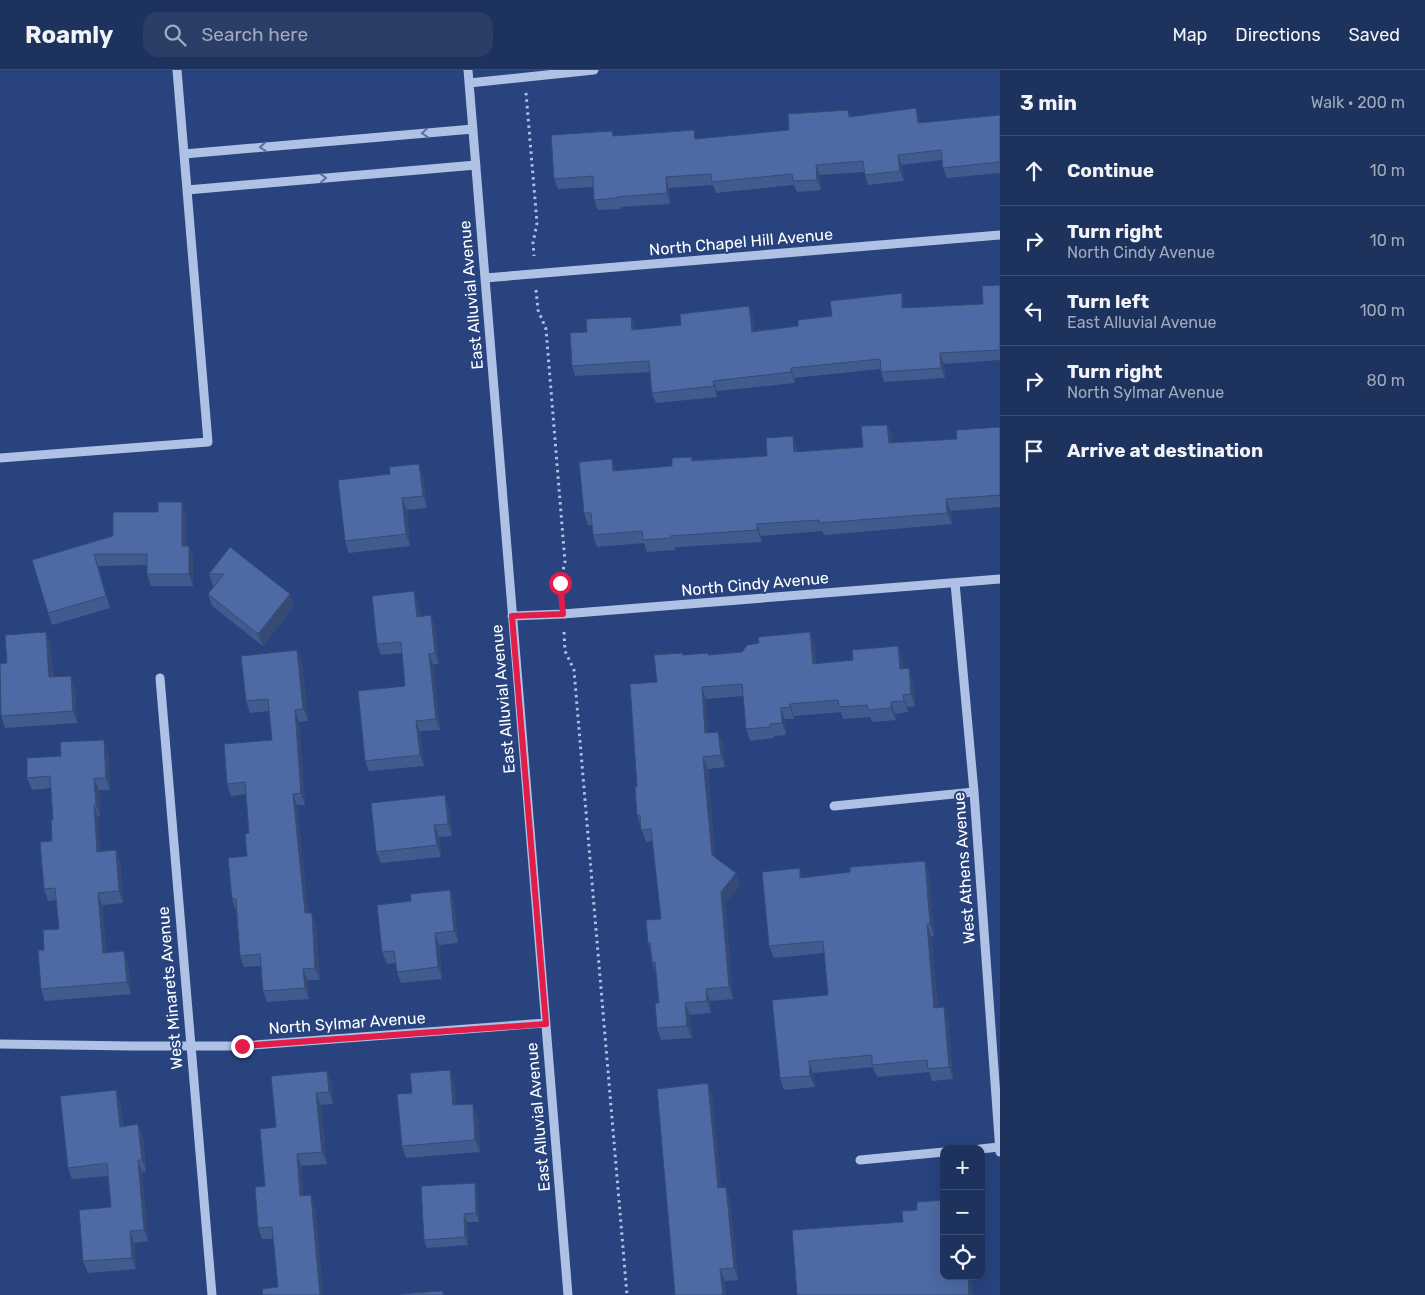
<!DOCTYPE html>
<html lang="en">
<head>
<meta charset="utf-8">
<style>
  :root { --surface:#1e325e; --page:#2b3e67; --text:#f1f3f6; --muted:#a1aabc; --line:#3c4d73 }
  body { margin:0; font-family:Rubik,sans-serif; background:var(--page); color:var(--text) }
  .controls { position:absolute; right:15px; bottom:15px; display:grid; overflow:hidden; border-radius:10px; box-shadow:0 5px 20px #0002 }
  .controls button { width:45px; height:45px; display:grid; place-items:center; padding:0; border:0; border-bottom:1px solid var(--line); background:var(--surface); color:var(--text); font:25px sans-serif }
  .stop { position:absolute; width:15px; height:15px; margin:-11px; border:4px solid #e11d48; border-radius:50%; background:#fff }
  .stop.end { background:#e11d48; border-color:#fff; box-shadow:0 1px 5px #0008 }
  .list { margin:0; padding:0; list-style:none }
  h2 { display:flex; justify-content:space-between; align-items:center; height:65px; margin:0; padding:0 20px; font-size:21px }
  h2 small { font-size:16px; font-weight:400; color:var(--muted) }
  .list li { display:grid; grid-template-columns:32px 1fr auto; gap:15px; align-items:center; box-sizing:border-box; height:70px; padding:0 20px; border-top:1px solid var(--line) }
  .list b { display:block; font-size:19px; white-space:nowrap }
  .list p { margin:0; font-size:16px; white-space:nowrap; color:var(--muted) }
  .list em { font-size:16px; font-style:normal; color:var(--muted) }
  .icon { flex:none; width:28px; height:28px; fill:none; stroke:currentColor; stroke-width:2; stroke-linecap:round; stroke-linejoin:round }
  .map { position:relative; flex:none; width:1000px; height:1225px; overflow:hidden }
  header { display:flex; align-items:center; gap:30px; box-sizing:border-box; height:70px; padding:0 25px; background:var(--surface); border-bottom:1px solid var(--line) }
  header strong { font-size:24px }
  nav { display:flex; gap:28px; margin-inline-start:auto; font-size:18px }
  .search { width:350px; height:45px; background:var(--page); display:flex; align-items:center; gap:12px; box-sizing:border-box; padding:0 18px; border-radius:15px; color:var(--muted); font-size:19px }
  main { display:flex }
  aside { flex:1; background:var(--surface) }
  .map>svg:first-child { display:block }
  .lines { fill:none; stroke-linecap:round; stroke-linejoin:round }
  .path { stroke:#afc1e5; stroke-width:3; stroke-dasharray:2.5 4; stroke-linecap:butt }
  .minor { stroke:#afc1e5; stroke-width:9 }
  .wall { fill:#425b8e }
  .shaded-wall { fill:#364a74 }
  .building { fill:#4d6aa5; stroke:#364a74 }
  .oneway { stroke:#576fa2 }
  .route { stroke:#e11d48; stroke-width:6 }
  .labels { text-anchor:middle; dominant-baseline:central; stroke-width:4; stroke-linejoin:round; paint-order:stroke }
  .street-label { font-size:16px; fill:#fff; stroke:#28437e }
</style>
</head>
<body>
<header>
<strong>Roamly</strong>
<div class="search"><svg class="icon" aria-label="search" viewBox="0 0 24 24"><circle cx="10" cy="10" r="6"/><path d="M15 15l6 6"/></svg>Search here</div>
<nav><a>Map</a><a>Directions</a><a>Saved</a></nav>
</header>
<main>
<div class="map">
<svg width="1000" height="1225" viewBox="0 0 1000 1225">
  <rect width="100%" height="100%" fill="#28437e"/>
  <g class="lines">
    <path class="path" d="M526,23l11,130 -4,20 1,13
      M536,220l2,20 8,19 19,233 -5,21 2,15
      M564,562l1,19 9,19 53,625"/>
    <path class="minor" d="M468,0l100,1225
      M469,13l125,-13
      M184,84l289,-25
      M187,120l289,-25
      M485,208l515,-43
      M0,388l208,-16 -31,-372
      M955,513l19,209 26,360
      M512,546l51,-2 437,-35
      M160,608l52,617
      M834,736l140,-14
      M0,974l132,2h110l303,-23
      M980,1079l19,-2
      M860,1090l84,-8"/>
  </g>
  <path class="wall" d="M848,40l3,7 69,2v4l80,-8v58l-53,5 -4,-10 -1,-8 -40,5 2,16 -36,4 -4,-13 -44,3 1,15 -24,2 -3,-7 -78,8 -3,-8 -44,3 1,16 -49,3v2l-23,1 -4,-10v-13l-36,2 -4,-10 60,-43 83,3 92,-9z
    M1000,215v75l-56,4 1,14 -61,4 -4,-13 -86,9 1,5 -78,8v6l-61,6 -4,-10 -2,-21 -75,4 -3,-10 15,-34 44,-15 4,10v3l46,-5 68,-19 4,11 1,14 44,-5 34,-10 73,-13v5l78,-4z
    M887,355l5,11v7l65,-4 43,-12v80l-49,4 1,13 -128,11 -2,-4 -61,5 1,6 -87,5v3l-28,2 -3,-9 -47,4 -4,-12 -1,-10h-4l-4,-12 32,-42 56,-5 19,-9 2,3 74,-4 30,-8v4l66,-5z
    M423,406l4,32 -20,2 3,36 -61,7 -4,-12z
    M186,443v33h3l4,12v28h-42l-4,-12v-9l-49,1 12,42 -58,17 -4,-12 -16,-53z
    M230,477l64,59 -31,40 -51,-40 -4,-12 6,-8h-1l-4,-12z
    M418,532l2,14 15,10 4,38h-6l7,66 -20,1 4,35 -55,5 -4,-10 40,-75 -3,-33 -21,2 -4,-11z
    M50,573l3,34 22,10 2,36 -72,5 -4,-12 6,-53z
    M814,574l2,20 86,-7 1,12 10,11 2,26 -8,1 1,5 -13,2 1,6 -24,2 -2,-5 -27,2 -2,-7 -47,4v3h-9l1,16 -12,1v2l-24,3 -4,-12 -3,-33 -37,3 2,34 10,-1 5,12 2,23 -17,2 7,89 21,15 4,12 -15,18 8,96 -23,2 1,12 -21,2 2,23 -31,2 -4,-12 2,-25 -3,-30 -4,-11 -1,-9 -3,-10 13,-24 -8,-78 -7,1 -9,-27v-28l20,-105 26,-27h25z
    M302,592l6,59 -9,1 6,83h-8l11,108 8,12 4,55h-12l1,19 -42,3 -4,-11 -2,-25 -17,1 -4,-11 -4,-45 -4,-12 15,-43 2,-23 -3,-39 -15,2 -4,-12 45,-44 -3,-29 -19,2 -4,-12z
    M108,681l2,39h-11l1,26h-2l2,35 16,-1 4,12 3,41 -21,2 4,48 22,10 3,31 -86,7 -4,-12 3,-39 15,-21 -3,-29 -8,1 -4,-12 8,-48 1,-21 -2,-32 -19,2 -5,-12 34,-22z
    M449,737l3,29 -13,1 2,20 -60,6 -5,-11z
    M929,803l5,63h-3l7,72 6,-1 4,12 5,60 -21,2 -3,-9 -52,5 -4,-10 -60,6 2,14 -31,3 -4,-12 48,-83 -4,-42 -50,5 -5,-12 34,-68z
    M450,820l4,12 4,41 -19,2 3,34 -41,4 -4,-11 -1,-9 -9,1 -5,-12 29,-51z
    M327,1001l4,11 2,22 -12,1 6,59 -26,2 2,30 12,11 8,88h-60l15,-8 -4,-48h-12l-4,-11 18,-101z
    M454,1012l2,23 21,10 3,37 -74,6 -4,-12 10,-53z
    M116,1020l4,12 3,24 20,10 3,35 -4,1 6,69 -14,2 2,26 -48,4 -5,-12 28,-54 -3,-31 -36,3 -4,-11z
    M712,1025l9,93 9,11 8,81 -13,1 1,14h-51z
    M477,1121l2,31h-12l1,23 -41,3 -3,-8z"/>
  <path class="shaded-wall" d="M916,38l4,11 2,15 -4,-11z
    M898,85l4,10 2,16 -4,-10z
    M816,95l4,10 1,15 -4,-10z
    M666,107l3,11 1,16 -3,-11z
    M902,223l3,10 1,15 -4,-10z
    M749,236l4,11 2,25 -3,-10z
    M631,247l4,10 1,14 -4,-11z
    M940,283l4,11 1,14 -4,-10z
    M791,298l3,10 1,5 -4,-11z
    M713,311l4,10v6l-3,-11z
    M887,355l5,11 1,19 -4,-12z
    M793,366l4,12 1,16 -4,-12z
    M612,389l4,12h-3z
    M419,394l4,12 4,32 -4,-12z
    M402,428l5,12 3,36 -4,-12z
    M946,429l5,12 1,13 -5,-11z
    M182,432l4,11v45l-4,-12z
    M757,454l4,12 1,6 -5,-12z
    M189,476l4,12v28l-4,-12z
    M94,484l4,12 12,42 -4,-12z
    M414,521l4,11 3,25 -4,-10z
    M290,524l4,12 -31,40 -5,-12z
    M431,545l4,11 4,38 -4,-11z
    M46,562l4,11 3,46 -4,-12z
    M810,562l4,12 3,32 -4,-12z
    M898,576l4,11 3,24 -5,-12z
    M297,580l5,12 6,59 -5,-12z
    M429,584l4,10 7,66 -4,-11z
    M909,598l4,12 2,26 -4,-12z
    M71,606l4,11 2,36 -4,-12z
    M702,617l4,12 3,46 -4,-12z
    M903,625l4,12 1,5 -4,-11z
    M891,632l4,12 1,6 -5,-12z
    M790,634l4,12v3l-4,-12z
    M781,638l4,11 1,16 -4,-12z
    M295,640l4,12 6,83 -4,-12z
    M416,651l4,10 4,35 -4,-11z
    M718,662l5,12 2,23 -4,-12z
    M104,670l4,11 2,39 -4,-12z
    M703,687l5,12 8,98 -4,-12z
    M94,708l5,12 1,26 -4,-11z
    M293,724l4,11 12,120 -4,-12z
    M445,725l4,12 3,29 -4,-12z
    M94,735l4,11 3,47 -4,-11z
    M434,755l5,12 2,20 -4,-12z
    M116,780l4,12 3,41 -4,-12z
    M925,791l4,12 5,63 -4,-12z
    M800,798l4,12 -4,-2z
    M736,803l4,12 -15,18 8,96 -4,-12 -8,-95z
    M450,820l4,12 4,41 -4,-12z
    M98,823l4,12 5,60 -4,-12z
    M312,843l4,12 4,55 -5,-12z
    M927,854l4,12 8,84 -5,-12z
    M435,863l4,12 3,34 -4,-12z
    M124,881l4,12 3,31 -4,-12z
    M303,899l5,11 1,19 -4,-11z
    M706,919l4,12 1,12 -4,-12z
    M685,933l5,12 2,23 -5,-12z
    M944,937l4,12 5,60 -4,-12z
    M809,991l4,12 2,14 -5,-11z
    M450,1000l4,12 4,35 -5,-12z
    M327,1001l4,11 2,22 -4,-12z
    M708,1013l4,12 10,105 -4,-12z
    M116,1020l4,12 4,36 -4,-11z
    M316,1023l5,12 6,59 -5,-12z
    M473,1034l4,11 3,37 -5,-12z
    M138,1054l5,12 3,35 -4,-11z
    M297,1084l4,12 4,42 -5,-12z
    M138,1090l4,12 6,69 -4,-11z
    M475,1113l2,8 2,31 -3,-9z
    M726,1117l4,12 8,81 -4,-12z
    M311,1125l4,12 8,88h-3z
    M464,1144l3,8 1,23 -3,-8z
    M130,1161l4,12 2,26 -4,-11z
    M720,1199l5,12 1,14h-3z
    M968,1206h3l2,19h-4z"/>
  <path class="building" d="M916,38l2,15 82,-8v47l-57,6 -2,-18 -43,5 2,16 -35,4 -2,-14 -47,4 1,15 -24,1 -1,-7 -80,8 -1,-8 -45,3 1,16 -50,4v1l-23,2 -1,-24 -39,3 -3,-44 61,-4 1,5 81,-6 1,9 94,-9 -1,-16 60,-4 1,7z
    M1000,215v65l-60,3 1,15 -60,4 -1,-13 -89,9v4l-78,9 1,5 -62,7 -3,-32 -77,5 -2,-33 17,-1 -1,-13 45,-2 1,13 49,-5 -1,-11 69,-8 3,26 46,-6v-6l34,-4 -2,-15 72,-8v15l81,-4 -1,-18z
    M887,355l2,18 68,-4 -1,-9 44,-3v68l-54,4 1,14 -128,10v-3l-62,4v6l-87,6 1,2 -28,2 -1,-9 -49,4 -2,-22h-7l-5,-51 33,-3 1,12 59,-5v-8l19,-1 1,4 75,-5 -1,-18 27,-2 1,16 69,-5 -2,-21z
    M419,394l4,32 -21,2 4,36 -61,7 -7,-61 52,-6 -1,-7z
    M158,432h24v44h7v28h-42v-20h-53l12,42 -58,17 -16,-53 81,-24v-24h45z
    M230,477l60,47 -32,40 -50,-40 16,-20h-15z
    M414,521l3,26 14,-2 4,38 -6,1 7,65 -20,2 4,34 -55,6 -7,-70 47,-5 -4,-44 -24,2 -5,-48z
    M46,562l3,45 22,-1 2,35 -72,5 -1,-52 7,-1 -2,-28z
    M810,562l3,32 40,-4 -1,-10 46,-4 2,23 9,-1 2,26 -8,1 1,6 -13,1v6l-23,2 -1,-5 -28,2 -1,-7 -48,4v3l-9,1 1,15 -12,1v3l-24,2 -4,-45 -40,3 3,46 13,-1 3,23 -18,2 9,98 24,18 -15,19 8,95 -23,2 1,12 -22,2 2,23 -30,2 -2,-25h4l-4,-41h-3l-2,-19h-2l-2,-23 15,-1 -10,-90 -10,1 -1,-15h-3l-2,-28h2l-7,-103 27,-2 -3,-27 28,-2 1,2 25,-2v2l34,-3 5,-7 12,-2 -1,-6z
    M297,580l6,59 -8,1 6,83 -8,1 12,119h7l3,55 -12,1 2,19 -42,3 -3,-37 -20,2 -4,-57h-4l-4,-41 19,-2 -2,-22 4,-1 -4,-51 -18,2 -3,-40 48,-4 -4,-41 -22,2 -5,-45z
    M104,670l2,38h-12l2,27h-2l3,47 19,-2 3,41 -21,2 5,60 21,-2 3,31 -86,7 -3,-39h6l-1,-20 16,-1 -4,-41 -11,1 -4,-47 12,-1 -1,-21h2l-3,-44 -23,2v-20l34,-2 -1,-14z
    M445,725l3,29 -14,1 3,20 -61,7 -5,-49z
    M925,791l5,63h-3l7,84 10,-1 5,60 -21,2 -1,-9 -55,5v-10l-63,6 1,15 -30,2 -8,-78 56,-5 -5,-54 -54,5 -7,-74 38,-4v10l50,-6v-5z
    M450,820l4,41 -19,2 3,34 -41,5 -3,-21 -12,1 -5,-47 34,-4 -1,-7z
    M450,1000l3,35 20,-1 2,36 -73,6 -5,-52 15,-1 -2,-20z
    M327,1001l2,21 -13,1 6,59 -25,2 3,42 11,-1 9,100h-57l-1,-6 16,-2 -6,-60 -14,1 -3,-41 10,-1 -5,-57 16,-2 -5,-51z
    M708,1013l10,105 8,-1 8,81 -14,1 3,26h-48l-18,-206z
    M116,1020l4,37 18,-3 4,36h-4l6,70 -14,1 2,27 -49,3 -4,-51 32,-3 -4,-44 -39,5 -8,-72z
    M475,1113l1,30 -12,1 1,23 -41,3 -3,-54z
    M944,1130v76h24l1,19h-172l-5,-65 111,-8 -1,-11 15,-1v-8z
    M443,1221v4h-43v-1z"/>
  <defs><path id="oneway-chevron" d="M-2-3.5L2.5 0L-2 3.5" fill="none" stroke-width="1.6" stroke-linecap="round" stroke-linejoin="round" transform="scale(1.25)"/></defs>
  <g class="oneway">
    <use href="#oneway-chevron" transform="translate(425 63) rotate(175)"/>
    <use href="#oneway-chevron" transform="translate(263 77) rotate(175)"/>
    <use href="#oneway-chevron" transform="translate(323 108) rotate(-5)"/>
  </g>
  <g class="lines">
    <path class="route" d="M242,976l304,-22 -34,-408 51,-2 -3,-31"/>
  </g>
  <g class="labels">
    <g class="street-label">
      <text transform="translate(741 172) rotate(-5)">North Chapel Hill Avenue</text>
      <text transform="translate(471 225) rotate(-95)">East Alluvial Avenue</text>
      <text transform="translate(755 514) rotate(-5)">North Cindy Avenue</text>
      <text transform="translate(503 629) rotate(-95)">East Alluvial Avenue</text>
      <text transform="translate(964 798) rotate(-94)">West Athens Avenue</text>
      <text transform="translate(170 918) rotate(-95)">West Minarets Avenue</text>
      <text transform="translate(347 953) rotate(-4)">North Sylmar Avenue</text>
      <text transform="translate(538 1047) rotate(-95)">East Alluvial Avenue</text>
    </g>
  </g>
</svg>
<div class="controls">
<button>+</button>
<button>−</button>
<button><svg class="icon" aria-label="locate" viewBox="0 0 24 24"><circle cx="12" cy="12" r="6"/><path d="M12 2v4M12 18v4M2 12h4M18 12h4"/></svg></button>
</div>
<div class="stop" style="left:560px;top:513px"></div>
<div class="stop end" style="left:242px;top:976px"></div>
</div>
<aside>
<h2>3 min<small>Walk · 200 m</small></h2>
<ul class="list">
<li><svg class="icon" aria-label="ahead" viewBox="0 0 24 24"><path d="M12 20V5M6 11l6-6 6 6"/></svg><div><b>Continue</b></div><em>10 m</em></li>
<li><svg class="icon" aria-label="right" viewBox="0 0 24 24"><path d="M7 20v-9h11M14 6l5 5-5 5"/></svg><div><b>Turn right</b><p>North Cindy Avenue</p></div><em>10 m</em></li>
<li><svg class="icon" aria-label="left" viewBox="0 0 24 24"><path d="M17 20v-9H6M10 6l-5 5 5 5"/></svg><div><b>Turn left</b><p>East Alluvial Avenue</p></div><em>100 m</em></li>
<li><svg class="icon" aria-label="right" viewBox="0 0 24 24"><path d="M7 20v-9h11M14 6l5 5-5 5"/></svg><div><b>Turn right</b><p>North Sylmar Avenue</p></div><em>80 m</em></li>
<li><svg class="icon" aria-label="arrive" viewBox="0 0 24 24"><path d="M6 21V4h12l-3 4 3 4H6"/></svg><div><b>Arrive at destination</b></div></li>
</ul>
</aside>
</main>
</body>
</html>
